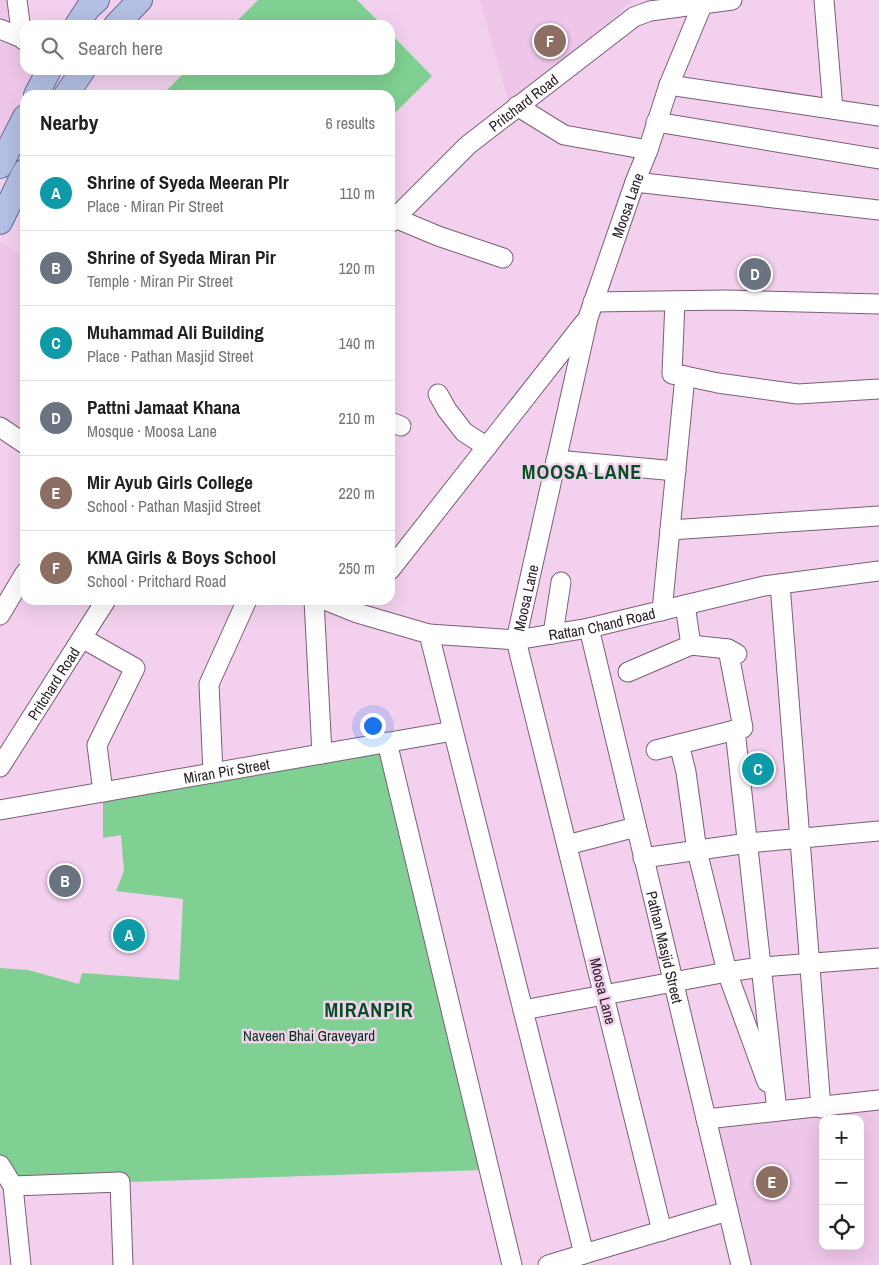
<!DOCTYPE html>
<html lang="en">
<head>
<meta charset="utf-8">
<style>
  :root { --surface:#fff; --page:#f2f2f2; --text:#202124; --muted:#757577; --line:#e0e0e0; --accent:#ea580c }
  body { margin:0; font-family:"Archivo Narrow",sans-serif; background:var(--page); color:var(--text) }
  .controls { position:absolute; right:15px; bottom:15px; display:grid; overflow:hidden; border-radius:10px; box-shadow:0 5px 20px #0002 }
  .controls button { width:45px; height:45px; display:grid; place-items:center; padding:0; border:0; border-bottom:1px solid var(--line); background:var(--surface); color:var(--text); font:25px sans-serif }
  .you { position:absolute; left:372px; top:725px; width:18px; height:18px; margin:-12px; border:4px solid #fff; border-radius:50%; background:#1a73e8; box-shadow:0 0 0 8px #1a73e833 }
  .badge { display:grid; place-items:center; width:32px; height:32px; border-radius:50%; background:var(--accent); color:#fff; font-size:16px; font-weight:700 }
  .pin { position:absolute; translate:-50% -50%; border:2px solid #fff; box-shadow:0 1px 5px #0006 }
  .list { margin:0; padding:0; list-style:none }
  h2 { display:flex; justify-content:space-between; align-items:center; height:65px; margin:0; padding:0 20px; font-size:21px }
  h2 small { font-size:16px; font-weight:400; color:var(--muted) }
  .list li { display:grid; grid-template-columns:32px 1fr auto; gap:15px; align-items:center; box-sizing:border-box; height:75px; padding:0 20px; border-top:1px solid var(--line) }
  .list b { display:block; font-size:19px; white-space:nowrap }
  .list p { margin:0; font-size:16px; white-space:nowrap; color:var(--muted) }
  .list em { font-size:16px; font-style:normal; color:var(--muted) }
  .icon { flex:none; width:28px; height:28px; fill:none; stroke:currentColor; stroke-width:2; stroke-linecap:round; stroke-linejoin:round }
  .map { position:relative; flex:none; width:879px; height:1265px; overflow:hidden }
  .search { position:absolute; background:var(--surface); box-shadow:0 5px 20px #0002; left:20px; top:20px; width:375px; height:55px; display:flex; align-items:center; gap:12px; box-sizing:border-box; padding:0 18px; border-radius:15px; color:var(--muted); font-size:19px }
  .panel { position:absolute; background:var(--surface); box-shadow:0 5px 20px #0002; left:20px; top:90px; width:375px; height:515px; border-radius:15px }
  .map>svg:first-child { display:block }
  .built { fill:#eec6e9; fill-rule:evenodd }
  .green { fill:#80d093 }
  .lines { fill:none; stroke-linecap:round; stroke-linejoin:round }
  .minor-casing { stroke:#7b5e78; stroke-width:21 }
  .major-casing { stroke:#646c97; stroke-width:26 }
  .minor { stroke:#fff; stroke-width:19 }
  .major { stroke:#b3bfe3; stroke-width:24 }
  .labels { text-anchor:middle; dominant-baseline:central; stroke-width:5; stroke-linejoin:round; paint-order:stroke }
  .street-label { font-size:15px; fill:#2e212c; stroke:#f3d1ee }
  .park-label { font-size:15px; fill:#033415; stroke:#f3d1ee }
  .district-label { font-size:20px; font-weight:bold; letter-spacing:1px; fill:#044f22; stroke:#f3d1ee }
</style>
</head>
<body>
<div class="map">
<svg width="879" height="1265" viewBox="0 0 879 1265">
  <rect width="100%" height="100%" fill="#f3d1ee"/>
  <path class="built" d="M0,0h17l8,41v29h24l-24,25v22l-25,49z
    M480,0h153l-122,111z
    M0,242l25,15v190l-25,-17z
    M879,1100v165h-138l-35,-146zM823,1119h37v127h-37z"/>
  <path class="green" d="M258,0h99l25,25h-149z
    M390,33l42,43 -42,42v-23h-228l25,-25h203z
    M387,742l96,428 -470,16 -13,-21v-197l28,2 51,14 3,-11 97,7 4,-81 -67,-8 8,-20 -3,-36 -18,3v-46z"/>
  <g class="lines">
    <defs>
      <g id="minor">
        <path d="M17,0l5,38 3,3"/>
        <path d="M824,0l9,109"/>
        <path d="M0,29l22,9"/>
        <path d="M669,85l210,31"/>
        <path d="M517,106l47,29 84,15"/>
        <path d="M656,122l223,37"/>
        <path d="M635,182l244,28"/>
        <path d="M395,218l43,18 65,22"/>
        <path id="s1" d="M390,223l78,-78 166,-128 16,-6 82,-11"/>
        <path d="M675,301l-3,73 13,2"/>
        <path d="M593,302l132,-2 154,4"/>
        <path d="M438,394l9,16 17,22 23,15"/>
        <path d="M390,422l11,4"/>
        <path d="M0,427l25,17"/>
        <path d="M556,460l120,11"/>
        <path d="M670,530l209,-14"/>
        <path d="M390,570l194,-247"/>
        <path d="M780,584l41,524"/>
        <path d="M314,600l8,154"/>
        <path id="s2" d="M325,600l32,13 72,21 87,6 73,-12 175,-42 115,-15"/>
        <path d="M685,605l6,40"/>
        <path d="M662,611l23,-235 33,7 80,11 81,-5"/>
        <path d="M0,615l25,-42"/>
        <path id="s3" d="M589,628l152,637"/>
        <path d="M429,634l155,620 -36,11"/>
        <path d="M553,634l8,-52"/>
        <path d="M82,638l53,30 -38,77 6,47"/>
        <path d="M628,672l63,-27 37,4 9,5"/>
        <path d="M735,730l42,381"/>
        <path d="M387,742l125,523"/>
        <path d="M679,744l7,28 11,79 30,121 40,110"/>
        <path d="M656,750l87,-22 -15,-79"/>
        <path id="s4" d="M0,767l106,-167"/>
        <path d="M213,773l-4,-89 38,-84"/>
        <path id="s5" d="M0,810l453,-79"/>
        <path d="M567,845l69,-18"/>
        <path d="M643,858l105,-15 131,-12"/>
        <path d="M523,1010l204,-38 34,-5 118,-9"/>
        <path d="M706,1119l173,-19"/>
        <path d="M0,1165l13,21 8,79"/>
        <path d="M13,1186l107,-4 3,83"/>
        <path id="s6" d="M662,1231l-146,-591 72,-322 47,-136 13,-32 21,-65 34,-82"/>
        <path d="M584,1254l144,-43"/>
      </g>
      <path id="major" d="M77,25l11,-17 9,-8
        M116,25l24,-25
        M36,95l13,-25
        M66,95l17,-25
        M0,166l25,-49
        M0,222l25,-51"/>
    </defs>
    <use href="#minor" class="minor-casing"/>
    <use href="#major" class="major-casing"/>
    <use href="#minor" class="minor"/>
    <use href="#major" class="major"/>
  </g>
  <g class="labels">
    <g class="street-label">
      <text stroke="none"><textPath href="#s1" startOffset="180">Pritchard Road</textPath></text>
      <text stroke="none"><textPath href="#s6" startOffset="1058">Moosa Lane</textPath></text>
      <text stroke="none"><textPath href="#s6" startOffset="652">Moosa Lane</textPath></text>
      <text stroke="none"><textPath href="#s2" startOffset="284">Rattan Chand Road</textPath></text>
      <text stroke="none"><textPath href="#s4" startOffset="99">Pritchard Road</textPath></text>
      <text stroke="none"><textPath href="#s5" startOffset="230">Miran Pir Street</textPath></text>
      <text stroke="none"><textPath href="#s3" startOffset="328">Pathan Masjid Street</textPath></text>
      <text transform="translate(603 991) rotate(76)">Moosa Lane</text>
    </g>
    <g class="park-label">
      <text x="309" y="1035">Naveen Bhai Graveyard</text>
    </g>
    <g class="district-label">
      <text x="582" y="471">MOOSA LANE</text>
      <text x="369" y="1009">MIRANPIR</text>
    </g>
  </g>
</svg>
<div class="controls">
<button>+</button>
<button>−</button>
<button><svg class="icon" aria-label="locate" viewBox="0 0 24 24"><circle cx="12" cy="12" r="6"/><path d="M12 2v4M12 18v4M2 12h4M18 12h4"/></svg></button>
</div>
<div class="you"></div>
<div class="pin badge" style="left:129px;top:935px;background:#0f9aa8">A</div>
<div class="pin badge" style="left:65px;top:881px;background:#6b7280">B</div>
<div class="pin badge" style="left:758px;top:769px;background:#0f9aa8">C</div>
<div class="pin badge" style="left:755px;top:274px;background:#6b7280">D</div>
<div class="pin badge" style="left:772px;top:1182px;background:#8d6e63">E</div>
<div class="pin badge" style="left:550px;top:41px;background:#8d6e63">F</div>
<div class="search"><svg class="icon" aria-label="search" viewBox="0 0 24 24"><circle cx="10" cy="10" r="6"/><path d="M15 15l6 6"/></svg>Search here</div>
<section class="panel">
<h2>Nearby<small>6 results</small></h2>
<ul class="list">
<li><span class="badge" style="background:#0f9aa8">A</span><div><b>Shrine of Syeda Meeran PIr</b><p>Place · Miran Pir Street</p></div><em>110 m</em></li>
<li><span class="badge" style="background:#6b7280">B</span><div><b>Shrine of Syeda Miran Pir</b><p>Temple · Miran Pir Street</p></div><em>120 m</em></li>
<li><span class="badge" style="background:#0f9aa8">C</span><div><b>Muhammad Ali Building</b><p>Place · Pathan Masjid Street</p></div><em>140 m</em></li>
<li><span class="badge" style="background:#6b7280">D</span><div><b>Pattni Jamaat Khana</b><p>Mosque · Moosa Lane</p></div><em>210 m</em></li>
<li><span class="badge" style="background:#8d6e63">E</span><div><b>Mir Ayub Girls College</b><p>School · Pathan Masjid Street</p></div><em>220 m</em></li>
<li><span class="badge" style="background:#8d6e63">F</span><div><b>KMA Girls &amp; Boys School</b><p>School · Pritchard Road</p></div><em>250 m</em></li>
</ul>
</section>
</div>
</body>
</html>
